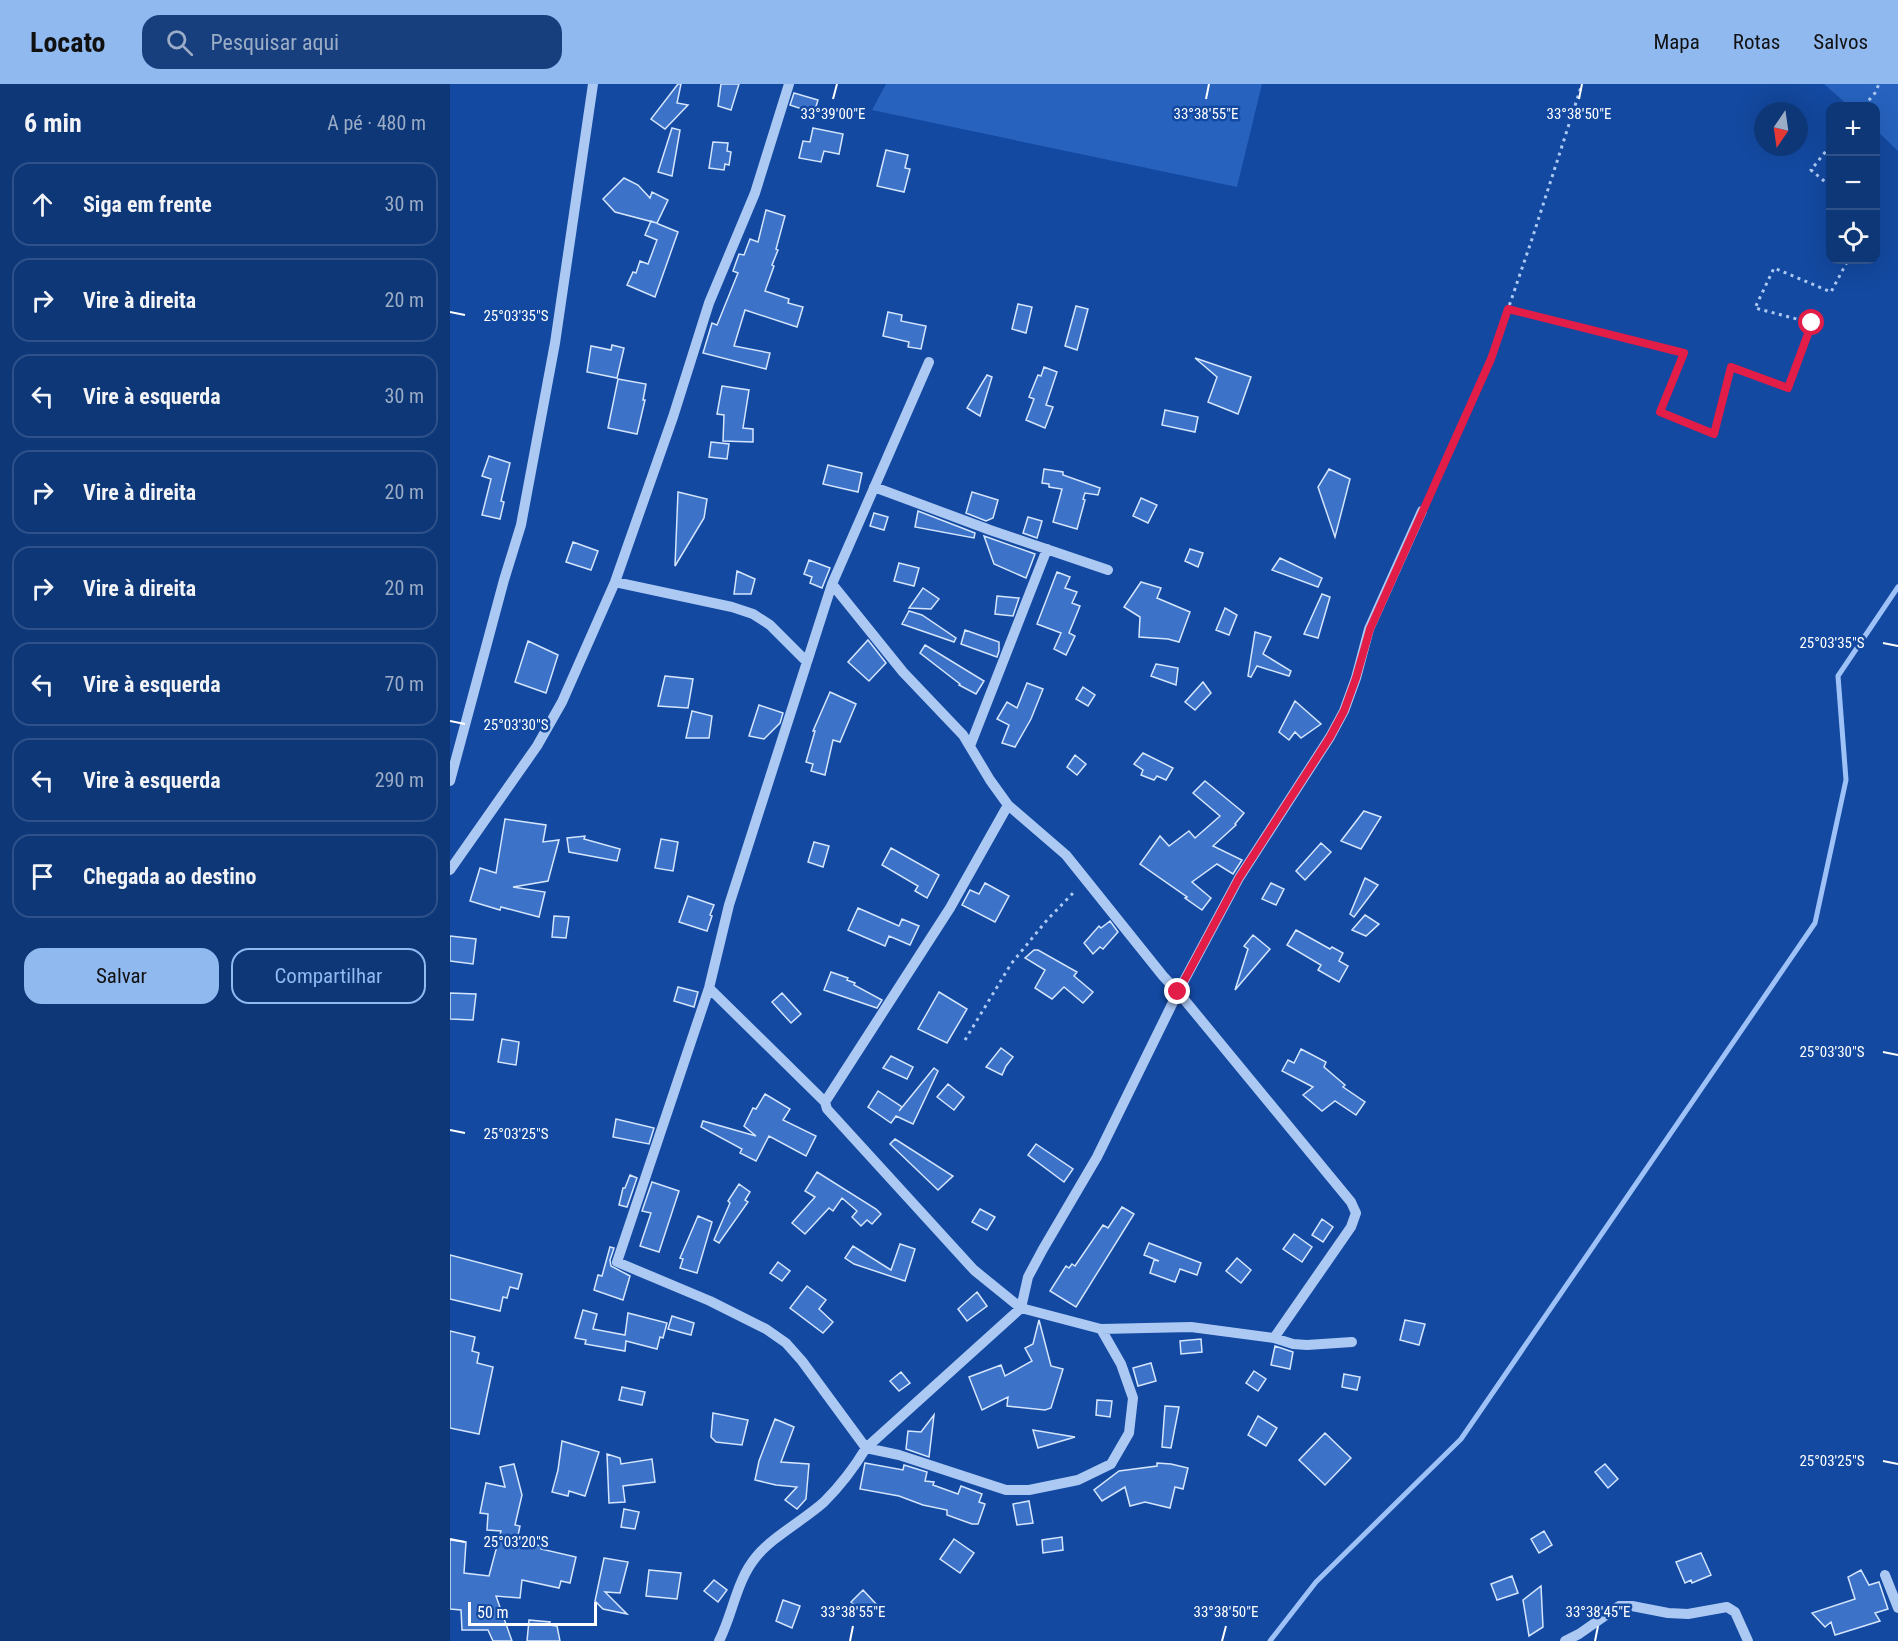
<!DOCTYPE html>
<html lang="pt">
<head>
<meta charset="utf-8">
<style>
  :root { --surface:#0e3778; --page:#173f7d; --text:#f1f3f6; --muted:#9bacc6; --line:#2e518a; --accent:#90b9f0 }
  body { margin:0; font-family:"Roboto Condensed",sans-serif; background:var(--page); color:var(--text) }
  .controls { position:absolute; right:18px; top:18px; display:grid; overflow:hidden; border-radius:12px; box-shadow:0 6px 24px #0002 }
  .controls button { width:54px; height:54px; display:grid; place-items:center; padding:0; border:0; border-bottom:2px solid var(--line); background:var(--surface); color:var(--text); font:30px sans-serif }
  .compass { position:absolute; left:1304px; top:18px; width:54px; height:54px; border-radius:50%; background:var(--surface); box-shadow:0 6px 24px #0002; rotate:193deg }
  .scale { position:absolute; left:18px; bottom:15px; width:129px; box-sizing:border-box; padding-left:6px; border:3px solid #fff; border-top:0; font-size:16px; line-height:21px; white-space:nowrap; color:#fff; -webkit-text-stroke:4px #1349a0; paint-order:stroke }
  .stop { position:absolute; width:18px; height:18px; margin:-14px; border:4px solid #e11d48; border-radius:50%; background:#fff }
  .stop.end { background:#e11d48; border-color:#fff; box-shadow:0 2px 6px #0008 }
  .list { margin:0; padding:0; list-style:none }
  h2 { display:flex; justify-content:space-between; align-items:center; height:78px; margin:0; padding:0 24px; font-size:26px }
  h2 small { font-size:20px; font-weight:400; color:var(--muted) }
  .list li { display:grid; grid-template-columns:39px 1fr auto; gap:18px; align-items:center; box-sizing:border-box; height:84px; margin:0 12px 12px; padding:0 12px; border:2px solid var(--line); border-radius:18px }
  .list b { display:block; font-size:22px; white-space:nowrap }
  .list em { font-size:20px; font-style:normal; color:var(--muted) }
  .actions { display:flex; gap:12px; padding:18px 24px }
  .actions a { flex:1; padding:14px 0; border:2px solid var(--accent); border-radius:18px; text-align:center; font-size:21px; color:var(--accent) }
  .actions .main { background:var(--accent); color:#111 }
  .icon { flex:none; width:33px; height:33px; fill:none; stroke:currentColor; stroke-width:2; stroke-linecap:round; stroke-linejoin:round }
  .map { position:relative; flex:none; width:1448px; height:1557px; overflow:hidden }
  header { display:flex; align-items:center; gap:36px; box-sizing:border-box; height:84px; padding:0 30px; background:var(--accent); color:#111 }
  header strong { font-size:28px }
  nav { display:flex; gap:33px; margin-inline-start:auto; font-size:21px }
  .search { width:420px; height:54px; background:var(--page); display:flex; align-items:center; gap:15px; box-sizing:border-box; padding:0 21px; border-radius:18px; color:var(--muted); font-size:22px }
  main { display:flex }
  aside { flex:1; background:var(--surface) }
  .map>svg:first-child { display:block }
  .green { fill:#2662be }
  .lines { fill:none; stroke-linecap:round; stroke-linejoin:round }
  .stream { stroke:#9ec2f7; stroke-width:5 }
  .building { fill:#3c72c7; stroke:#d4e5fe; stroke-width:1.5 }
  .path { stroke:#acc9f4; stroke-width:3; stroke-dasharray:3 4.5; stroke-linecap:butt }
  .minor { stroke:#acc9f4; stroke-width:10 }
  .route { stroke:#e11d48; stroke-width:8 }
  .ticks { fill:none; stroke:#fff; stroke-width:2 }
  .ticks-label { font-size:15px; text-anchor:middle; fill:#fff; stroke:#1349a0; stroke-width:5; stroke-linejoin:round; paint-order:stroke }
</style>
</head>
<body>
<header>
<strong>Locato</strong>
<div class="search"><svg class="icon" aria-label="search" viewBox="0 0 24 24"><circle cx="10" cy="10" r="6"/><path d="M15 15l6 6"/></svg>Pesquisar aqui</div>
<nav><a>Mapa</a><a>Rotas</a><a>Salvos</a></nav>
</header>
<main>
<aside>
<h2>6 min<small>A pé · 480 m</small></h2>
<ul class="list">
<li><svg class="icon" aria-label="ahead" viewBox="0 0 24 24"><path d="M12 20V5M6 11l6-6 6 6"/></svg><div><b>Siga em frente</b></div><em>30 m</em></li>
<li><svg class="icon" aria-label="right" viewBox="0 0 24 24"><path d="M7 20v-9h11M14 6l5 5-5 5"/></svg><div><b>Vire à direita</b></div><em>20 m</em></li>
<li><svg class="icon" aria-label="left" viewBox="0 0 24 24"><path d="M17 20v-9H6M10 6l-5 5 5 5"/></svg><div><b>Vire à esquerda</b></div><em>30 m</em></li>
<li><svg class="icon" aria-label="right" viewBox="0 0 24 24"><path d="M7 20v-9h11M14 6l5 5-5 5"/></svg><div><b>Vire à direita</b></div><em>20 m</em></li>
<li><svg class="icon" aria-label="right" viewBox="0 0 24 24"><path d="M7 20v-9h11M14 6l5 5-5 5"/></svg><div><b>Vire à direita</b></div><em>20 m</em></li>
<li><svg class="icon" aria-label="left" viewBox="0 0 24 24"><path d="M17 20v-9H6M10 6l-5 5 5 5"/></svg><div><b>Vire à esquerda</b></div><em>70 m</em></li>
<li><svg class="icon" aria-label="left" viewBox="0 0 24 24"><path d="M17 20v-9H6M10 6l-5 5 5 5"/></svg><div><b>Vire à esquerda</b></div><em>290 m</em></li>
<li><svg class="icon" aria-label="arrive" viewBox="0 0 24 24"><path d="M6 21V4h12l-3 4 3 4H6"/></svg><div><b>Chegada ao destino</b></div></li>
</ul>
<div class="actions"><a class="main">Salvar</a><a>Compartilhar</a></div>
</aside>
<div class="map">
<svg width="1448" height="1557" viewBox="0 0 1448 1557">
  <rect width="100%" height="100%" fill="#1349a0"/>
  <path class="green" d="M436,0h376l-25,103 -365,-77z
    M1374,0h74v67l-22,-21v-24h-27z"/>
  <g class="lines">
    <path class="stream" d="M820,1557l46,-59 145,-143 354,-516 31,-143 -8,-104 60,-89"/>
  </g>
  <path class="building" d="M228,0h3l-4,19 11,2 -23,24 -14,-10z
    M271,0h18l-8,26 -13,-4z
    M344,9l24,7 -4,13 -24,-8z
    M222,44l8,2 -8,46 -14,-4z
    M363,44l30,6 -4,20 -15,-3 -3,11 -22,-4 4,-17 7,1z
    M263,58l15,1 -1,8 4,1 -2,13 -4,-1 -1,6 -15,-2z
    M436,66l22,5 -3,13 5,1 -6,23 -27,-6z
    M174,94l14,7 12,13 2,-6 16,8 -11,23 -42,-11 -12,-13z
    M316,126l19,6 -9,33 2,1 -6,15 2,1 -9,25 24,8 -1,4 15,4 -6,20 -52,-17 -11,36 36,7 -4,16 -63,-16 9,-30 5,2 21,-52 -5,-2 6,-17 5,1 6,-16 8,3z
    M201,137l27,11 -23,65 -28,-12 6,-13 3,1 4,-12 8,3 9,-24 -12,-5z
    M568,220l14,3 -6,26 -14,-4z
    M626,222l12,3 -11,41 -12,-4z
    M438,228l14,3 -1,6 25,5 -5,23 -13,-2 1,-5 -26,-6z
    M162,261l12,3 -7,30 -30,-6 4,-26 20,4z
    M745,274l56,19 -13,37 -30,-12 9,-25z
    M594,283l13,5 -11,33 7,2 -8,21 -19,-8 8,-21 -5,-2 9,-22 3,1z
    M537,291l5,2 -12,39 -13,-8z
    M168,295l28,5 -3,16h2l-8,34 -29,-6z
    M272,302l27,4 -6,38 10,1v13l-30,-1 1,-26 -7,-1z
    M715,326l33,7 -3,15 -33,-7z
    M261,358l18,2 -2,15 -18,-2z
    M39,372l21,7 -9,38 3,1 -4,17 -18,-4 9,-36 -9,-3z
    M378,381l34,8 -4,19 -35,-8z
    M594,385l19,3v3l37,13 -2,7 -13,-2 -2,6 2,1 -8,29 -24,-7 9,-33 -13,-2v-3l-7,-1z
    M879,385l21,10 -15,58 -17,-50z
    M228,408l29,7 -3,19 -29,48z
    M522,408l26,8 -5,18 -7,3 -20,-8z
    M691,414l16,7 -9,18 -15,-7z
    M468,427l57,22 -1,5 -59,-11z
    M424,429l14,4 -4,13 -14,-4z
    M578,433l14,4 -5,17 -14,-5z
    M534,452l51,18 -9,24 -32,-14z
    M123,458l25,9 -7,19 -25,-8z
    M740,465l13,4 -5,14 -13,-6z
    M830,474l42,20 -4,9 -46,-17z
    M359,476l21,8 -8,20 -12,-5 2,-6 -8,-3z
    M449,479l20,5 -5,18 -20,-5z
    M287,487l18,8 -4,15h-17z
    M607,488l13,5 -5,11 12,4 -5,11 8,3 -11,27 6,3 -9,19 -12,-6 7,-16 -24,-9z
    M691,498l20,6 -4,10 33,14 -11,30 -11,-3 -29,-2 1,-20 -16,-10z
    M473,504l16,11 -8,10 -22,-1z
    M872,510l8,3 -12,41 -14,-4z
    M547,512l22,2 -6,18 -18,-2z
    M775,524l12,7 -8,20 -13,-5z
    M459,527l13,4 34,23 -2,4 -52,-18z
    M515,546l34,12v9l-2,6 -36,-13z
    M805,548l16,5 -8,17 28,17 -2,5 -32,-10 -6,11 -3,-1z
    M418,556l18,23 -17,18 -21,-19z
    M78,557l30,14 -12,38 -31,-11z
    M475,561l59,36 -8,13 -17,-9 1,-1 -40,-31z
    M706,580l22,4 -2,17 -25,-9z
    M215,592l28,3 -5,29 -30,-2z
    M753,598l8,11 -16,17 -10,-8z
    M577,599l16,6 -12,30 -16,28 -13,-4 7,-18 -12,-6 10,-17 10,6z
    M633,603l12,8 -7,11 -12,-7z
    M380,608l26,12 -16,38 -7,-2 -8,35 -14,-4 2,-7 -7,-2 9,-31h-2z
    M845,617l26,23 -20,14 -6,-6 -6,8 -10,-8z
    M309,621l24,8 -3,10 -16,16 -15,-3z
    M242,627l20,5 -3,22h-23z
    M693,669l30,15 -7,12 -9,-4 -3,4 -13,-5 2,-5 -9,-6z
    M625,671l11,9 -9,11 -10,-8z
    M755,697l39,32 -9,11 1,1 -23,21 29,14 -9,14 -16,-10 -25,18 19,16 -9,12 -17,-12 2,-1 -47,-33 20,-28 9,10 20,-15 6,7 25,-22 -27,-23z
    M914,727l17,6 -20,32 -20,-8z
    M55,735l41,6 -3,17 16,-2 -11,41 -35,6 32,5 -6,25 -38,-10 -1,3 -30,-9 10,-33 16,5z
    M135,752l-1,3 36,10 -3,12 -48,-9 -2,-14z
    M211,755l17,3 -5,29 -18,-3z
    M364,758l15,4 -6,21 -15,-5z
    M871,759l10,9 -26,28 -9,-9z
    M441,764l48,27 -12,23 -12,-7 3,-5 -36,-21z
    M915,794l13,7 -24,32 -4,-3z
    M535,799l24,13 -14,26 -33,-17 8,-15 9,4z
    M821,799l13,6 -8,16 -14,-6z
    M238,812l26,9 -4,10 2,1 -5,15 -28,-9z
    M408,824l41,18 3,-7 17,7 -9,19 -21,-9 -4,10 -37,-16z
    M915,831l14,9 -13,12 -14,-6z
    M104,832l15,1 -3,21 -14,-1z
    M660,837l8,11 -15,17 -3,-2 -7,7 -9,-11 15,-17 2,2z
    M846,846l34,19 2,-2 11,6 -4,8 9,5 -9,16 -21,-12 3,-5 -34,-20z
    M803,851l17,14 -35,41 13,-41 -4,-3z
    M0,852l26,3 -3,25 -23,-3z
    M584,866h4l39,22 -3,4 19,16 -10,11 -19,-16 -12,12 -17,-11 10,-18 -20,-12z
    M381,888l17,6 -1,2 8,3 -1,2 28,15 -5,8 -53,-18z
    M228,903l20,5 -4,15 -20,-6z
    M489,908l28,17 -20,34 -29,-14z
    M0,909l26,1 -3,26 -23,-1z
    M332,909l19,21 -10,9 -19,-21z
    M52,955l17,3 -3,23 -18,-3z
    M551,964l12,9 -7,9 -4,9 -16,-8z
    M851,965l25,13 -2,5 21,18 -2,2 22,15 -9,13 -21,-14 -13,10 -19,-16 10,-8 -31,-16 6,-11 6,3z
    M441,972l22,11 -6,12 -24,-11z
    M484,984l4,3 -25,53 -17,-8 -5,7 -23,-16 10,-16 24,16 -3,4z
    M498,1000l16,13 -10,13 -17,-13z
    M315,1010l25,15 -7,11 33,16 -10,20 -37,-20 -13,25 -16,-8 2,-4 -41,-22 2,-6 53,15 -12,-10 9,-18 3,1z
    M166,1035l38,9 -5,16 -36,-7z
    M445,1055l58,37 -15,14 -48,-46z
    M586,1060l37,25 -9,13 -36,-27z
    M367,1088l59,37 5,5 -9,10 -5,-4 -6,6 -9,-9 5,-6 -15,-13 -9,13 -4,-3 -24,26 -13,-11 23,-26 -10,-6z
    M180,1091l7,3 -10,29 -8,-2 4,-17h2z
    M202,1098l27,9 -20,61 -19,-6 11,-33 -9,-2z
    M289,1100l11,8 -5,8 3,2 -29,41 -5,-3 16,-37 -2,-2z
    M672,1123l12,7 -58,93 -26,-16 16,-25 3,2 3,-4 3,2 28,-41 5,3z
    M530,1125l15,8 -8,13 -15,-8z
    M248,1132l14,6 -15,51 -17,-5 3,-9 -3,-1z
    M872,1135l11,8 -10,15 -11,-7z
    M844,1150l18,13 -10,15 -19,-13z
    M699,1159l52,20 -4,12 -17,-6 -5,13 -25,-9 4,-13 5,1 -15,-6z
    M450,1160l15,5 -10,32 -51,-17 -9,-6 8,-12 38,24z
    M160,1163l4,1 -4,12 1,6 19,10 -7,24 -29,-10 4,-15 4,1z
    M0,1171l72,19 -4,15 -8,-2 -3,11 -4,-1 -3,14 -50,-12z
    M787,1174l14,12 -10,13 -15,-12z
    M328,1178l12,9 -8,10 -12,-8z
    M357,1202l19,14 -7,9 14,13 -10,11 -33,-25z
    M527,1208l10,14 -20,15 -9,-12z
    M133,1226l14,4 -4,15 32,6 3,-22 39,10 -4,15 -3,-1 -3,12 -31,-8 -1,10 -40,-7 1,-4 -11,-2z
    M222,1232l22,7 -3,12 -23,-6z
    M589,1236l12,46 12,3 -12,39 -6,2 -38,-4 1,-9 -26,13 -13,-33 32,-12 4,11 27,-15 -7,-13 8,-4z
    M955,1236l20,4 -6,21 -19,-5z
    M0,1247l25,6 -3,14 7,2 -2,10 16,4 -14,67 -29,-6z
    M751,1255l1,13 -21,2 -1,-13z
    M825,1262l18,6 -3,17 -19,-4z
    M701,1279l5,18 -18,5 -5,-18z
    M804,1287l12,8 -8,12 -12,-8z
    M451,1288l9,11 -11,8 -9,-10z
    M894,1290l16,3 -3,13 -15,-3z
    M172,1303l23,5 -3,13 -23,-5z
    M647,1316l15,1 -2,16 -14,-2z
    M715,1322l14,1 -8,41 -9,-1z
    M263,1329l35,7 -6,25 -26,-3 -5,-5z
    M484,1331l-5,42 -23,-8 2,-18 13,1z
    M808,1332l19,12 -11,18 -18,-11z
    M325,1335l19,8 -13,35 28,2 -3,35 -9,10 -12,-9 12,-13 -21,-2 -21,-5 4,-19z
    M583,1346l42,7 -37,11z
    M875,1349l26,25 -26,27 -26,-25z
    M112,1357l37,11 -14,44 -16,-5 -1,5 -16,-4 6,-22z
    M157,1370l13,4 1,6 31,-5 3,23 -32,4 2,16 -16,1z
    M415,1379l38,7 1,-5 23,7 -2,9 9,1 -1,3 25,9 3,-8 21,8 -3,8 6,2 -7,20h-6l-25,-9v-5l-24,-5 -24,-9 -39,-7z
    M707,1379l14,1 17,4 -5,21 -8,-2 -5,21 -25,-6 -15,4 -5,-19 -23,14 -8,-11 25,-19 38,-5z
    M64,1380l8,31 -7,30 5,1 -3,14 24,6v3l35,8 -6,26 -9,-2 -2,7 -37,-8 -2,18 -24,-2 16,45h-19l-5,-11h-26l-1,-20 -11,-1v-69l16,2 -2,31 25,3 12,-45 -14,-1 1,-16 -8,-1 6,-30 19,4 -5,-20z
    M1155,1380l13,15 -10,9 -13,-16z
    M579,1417l4,22 -16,2 -4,-21z
    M174,1425l15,3 -4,17 -14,-2z
    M1094,1447l8,14 -13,8 -8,-14z
    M612,1453l1,13 -20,3 -1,-13z
    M504,1455l20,14 -14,20 -20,-14z
    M1251,1469l10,22 -19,8 -1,-3 -6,3 -9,-21z
    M154,1474l24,4 -8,31 -15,-1 22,22 -24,-5 -8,-8z
    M199,1486l32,3 -4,26 -31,-3z
    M1411,1486l8,15 10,-3 9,27 -13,4 5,8 -45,14 -4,-13 -6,5 -13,-14 43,-14 -7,-22z
    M1062,1492l6,17 -21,7 -6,-16z
    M264,1496l13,10 -9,12 -14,-11z
    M1091,1502l2,41 -14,9 -6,-36z
    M413,1506l14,15 -12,11 -14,-14z
    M333,1516l17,6 -8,22 -16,-7z
    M79,1536l21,2 -1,3 8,1 3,15h-33z"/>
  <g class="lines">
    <path class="path" d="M1414,22l11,-13 4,-9
      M1380,62l-19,24 19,16
      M1058,225l176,44 -23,59 53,22 17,-67 57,21 24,-65 -57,-15 19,-40 57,24 17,-32
      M977,414l64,-139 41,-120 50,-155
      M515,956l46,-76 36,-44 29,-30"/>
    <path class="minor" d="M479,278l-97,222 -103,321 -20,83 -92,274 93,39 56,28 20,14 16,18 64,87 33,7 107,35h23l49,-10 33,-16 18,-31 4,-35 -12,-34 -20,-35
      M424,403l116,43 118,40
      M165,498l117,25 21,7 17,11 37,37
      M382,500l71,88 60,63 27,45 18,25 58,50 97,121 15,16 173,210 5,11 -5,14 -77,111
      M520,662l77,-197
      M0,697l54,-201 17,-55 34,-182 38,-259
      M558,721l-58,103 -125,194 2,7 147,161 47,38 80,21 90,-2 83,11 19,6 14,1 45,-3
      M0,786l87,-124 25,-44 53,-120 58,-165 36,-114 46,-110 34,-109
      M259,904l116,114
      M1435,1491l13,33
      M269,1557c14,-27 17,-60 37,-84 16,-20 48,-37 68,-55 17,-17 30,-34 42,-54l155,-140 7,-31 15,-28 54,-92 81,-165 61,-114 91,-141 14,-26 12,-33 13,-49 53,-118
      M1115,1557l14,-7 40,-28h13l36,7 20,1 39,-7 8,5 13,29"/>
  </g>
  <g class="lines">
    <path class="route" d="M728,908l61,-114 91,-141 14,-26 12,-33 14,-49 121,-270 17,-50 176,44 -24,59 54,22 17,-67 57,21 24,-65"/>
  </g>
  <path class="ticks" d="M383,15l4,-15M756,15l3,-15M1129,15l3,-15M0,228l15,3M1433,559l15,3M0,637l15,3M1433,968l15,3M0,1046l15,3M1433,1377l15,3M0,1455l15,3M400,1557l3,-15M772,1557l4,-15M1145,1557l3,-15"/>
  <g class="ticks-label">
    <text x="383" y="35">33°39'00"E</text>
    <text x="756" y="35">33°38'55"E</text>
    <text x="1129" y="35">33°38'50"E</text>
    <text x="66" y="237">25°03'35"S</text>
    <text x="1382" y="564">25°03'35"S</text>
    <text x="66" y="646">25°03'30"S</text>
    <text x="1382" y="973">25°03'30"S</text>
    <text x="66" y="1055">25°03'25"S</text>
    <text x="1382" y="1382">25°03'25"S</text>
    <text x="66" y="1463">25°03'20"S</text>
    <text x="403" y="1533">33°38'55"E</text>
    <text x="776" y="1533">33°38'50"E</text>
    <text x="1148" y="1533">33°38'45"E</text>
  </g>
</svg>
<div class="controls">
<button>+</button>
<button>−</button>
<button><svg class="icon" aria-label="locate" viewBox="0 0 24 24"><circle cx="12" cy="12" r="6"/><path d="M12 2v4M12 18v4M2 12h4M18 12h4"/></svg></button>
</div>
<svg class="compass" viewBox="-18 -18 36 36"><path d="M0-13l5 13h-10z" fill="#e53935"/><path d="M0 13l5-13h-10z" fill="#9bacc6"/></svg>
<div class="scale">50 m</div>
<div class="stop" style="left:1362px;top:239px"></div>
<div class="stop end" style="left:728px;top:908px"></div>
</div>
</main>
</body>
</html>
